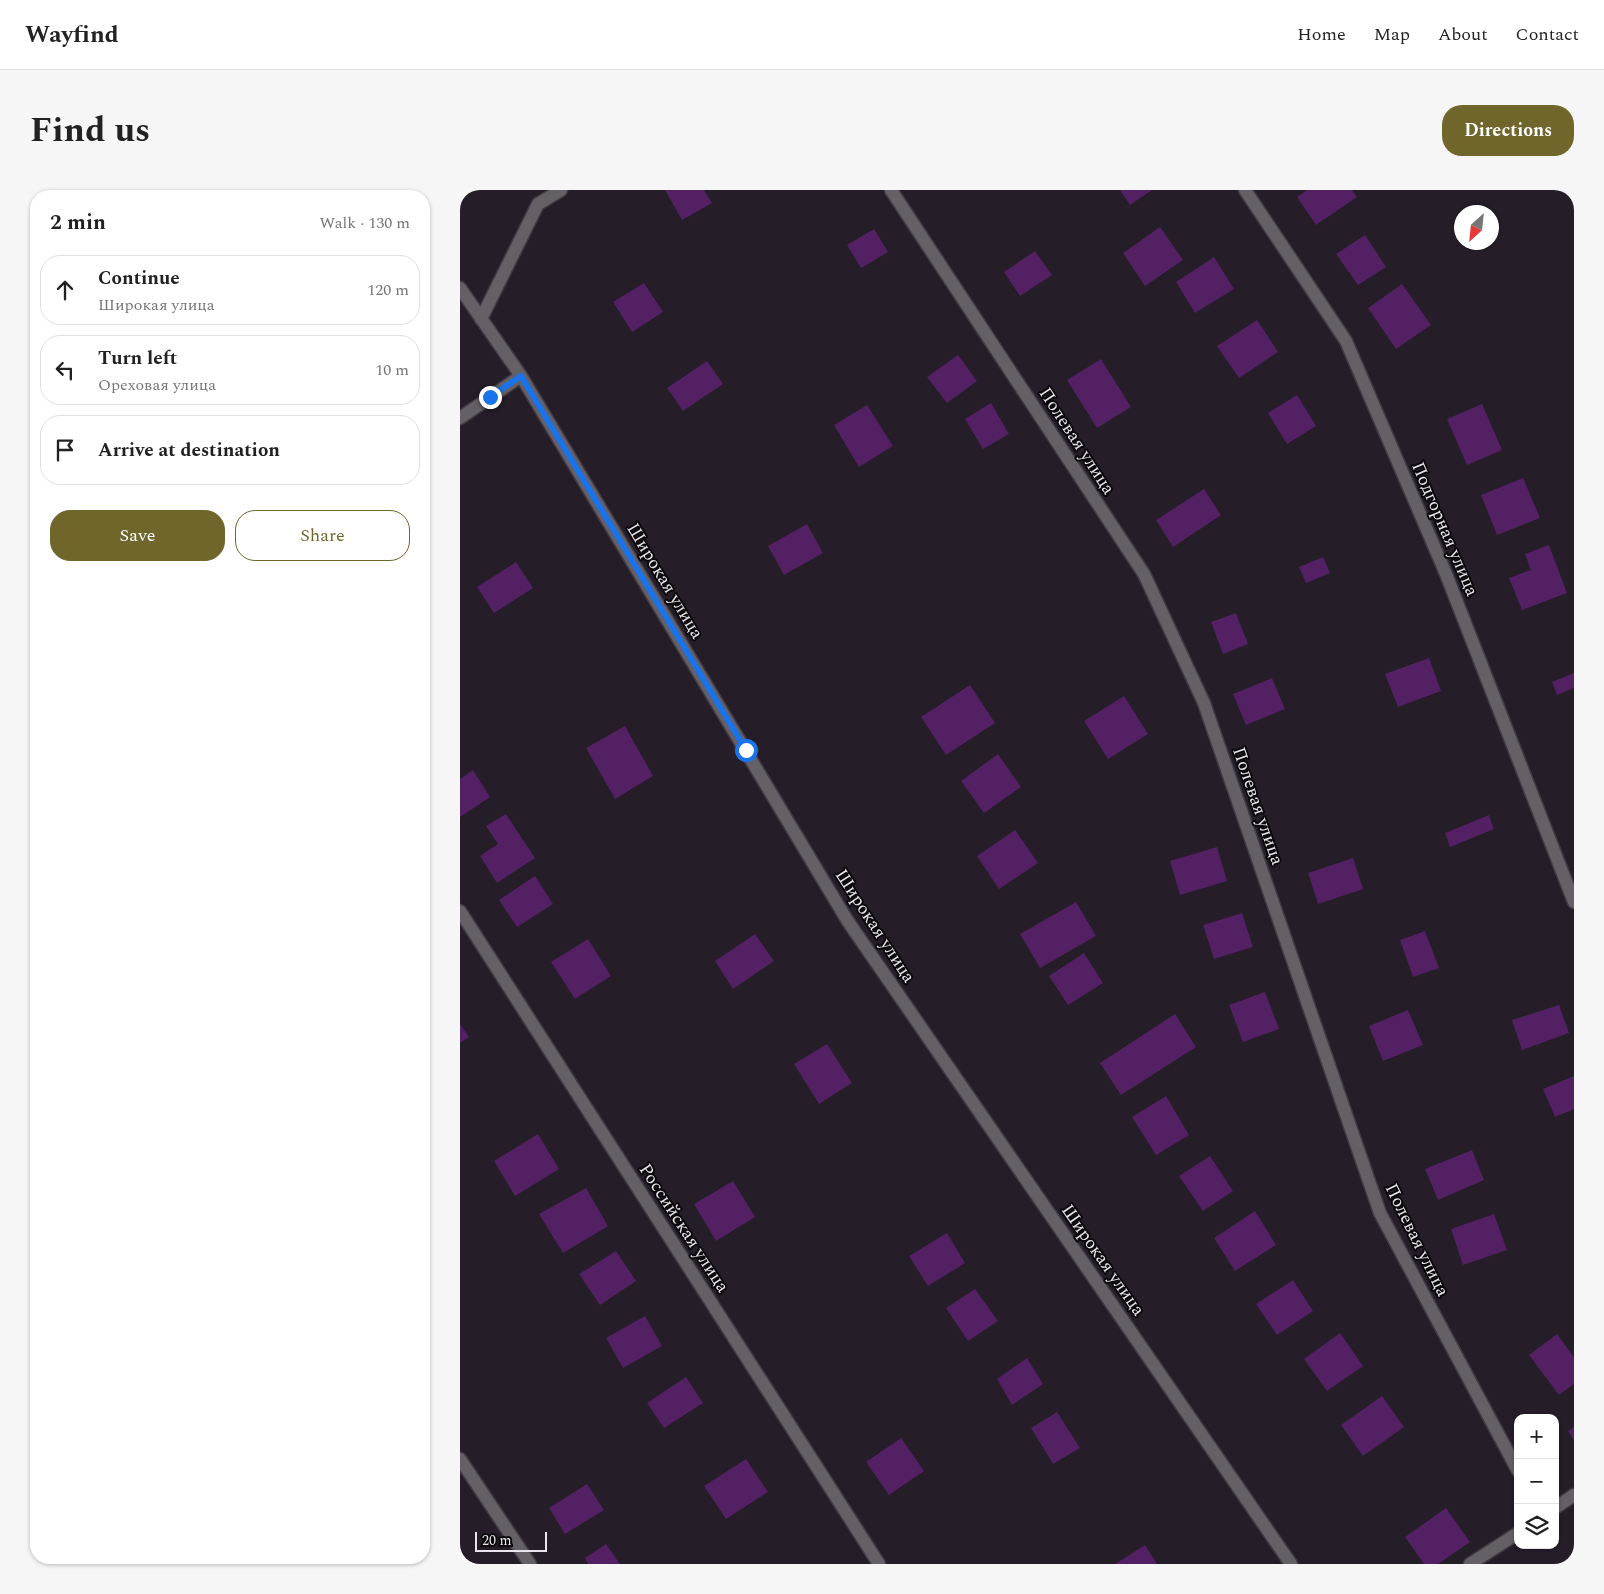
<!DOCTYPE html>
<html lang="en">
<head>
<meta charset="utf-8">
<style>
  :root { --surface:#fff; --page:#f6f6f6; --text:#222; --muted:#767676; --line:#e0e0e0; --accent:#70662b }
  body { margin:0; font-family:Spectral,serif; background:var(--page); color:var(--text) }
  .controls { position:absolute; right:15px; bottom:15px; display:grid; overflow:hidden; border-radius:10px; box-shadow:0 1px 4px #0004 }
  .controls button { width:45px; height:45px; display:grid; place-items:center; padding:0; border:0; border-bottom:1px solid var(--line); background:var(--surface); color:var(--text); font:25px sans-serif }
  .compass { position:absolute; left:994px; top:15px; width:45px; height:45px; border-radius:50%; background:var(--surface); box-shadow:0 1px 4px #0004; rotate:207deg }
  .scale { position:absolute; left:15px; bottom:12px; width:72px; box-sizing:border-box; padding-left:5px; border:2px solid #eae5ec; border-top:0; font-size:14px; line-height:18px; white-space:nowrap; color:#eae5ec; -webkit-text-stroke:4px #0c090d; paint-order:stroke }
  .stop { position:absolute; width:15px; height:15px; margin:-11px; border:4px solid #1a73e8; border-radius:50%; background:#fff }
  .stop.end { background:#1a73e8; border-color:#fff; box-shadow:0 1px 5px #0008 }
  .list { margin:0; padding:0; list-style:none }
  h2 { display:flex; justify-content:space-between; align-items:center; height:65px; margin:0; padding:0 20px; font-size:21px }
  h2 small { font-size:16px; font-weight:400; color:var(--muted) }
  .list li { display:grid; grid-template-columns:32px 1fr auto; gap:15px; align-items:center; box-sizing:border-box; height:70px; margin:0 10px 10px; padding:0 10px; border:1px solid var(--line); border-radius:20px }
  .list b { display:block; font-size:19px; white-space:nowrap }
  .list p { margin:0; font-size:16px; white-space:nowrap; color:var(--muted) }
  .list em { font-size:16px; font-style:normal; color:var(--muted) }
  .actions { display:flex; gap:10px; padding:15px 20px }
  .actions a { flex:1; padding:11px 0; border:1px solid var(--accent); border-radius:20px; text-align:center; font-size:18px; color:var(--accent) }
  .actions .main { background:var(--accent); color:#fff }
  .icon { flex:none; width:28px; height:28px; fill:none; stroke:currentColor; stroke-width:2; stroke-linecap:round; stroke-linejoin:round }
  .map { position:relative; flex:none; width:1114px; height:1374px; overflow:hidden; border-radius:20px }
  header { display:flex; align-items:center; gap:30px; box-sizing:border-box; height:70px; padding:0 25px; background:var(--surface); border-bottom:1px solid var(--line) }
  header strong { font-size:24px }
  nav { display:flex; gap:28px; margin-inline-start:auto; font-size:18px }
  .intro { display:flex; align-items:center; justify-content:space-between; box-sizing:border-box; height:120px; padding:0 30px }
  h1 { margin:0; font-size:35px }
  .button { padding:12px 22px; border-radius:20px; background:var(--accent); color:#fff; font-size:18px; font-weight:700 }
  main { display:flex; gap:30px; padding:0 30px }
  aside { flex:1; background:var(--surface); border-radius:20px; box-shadow:0 1px 4px #0004 }
  .map>svg:first-child { display:block }
  .building { fill:#522063 }
  .lines { fill:none; stroke-linecap:round; stroke-linejoin:round }
  .minor-casing { stroke:#413943; stroke-width:15 }
  .minor { stroke:#646066; stroke-width:12 }
  .route { stroke:#1a73e8; stroke-width:6 }
  .labels { text-anchor:middle; dominant-baseline:central; stroke-width:4; stroke-linejoin:round; paint-order:stroke }
  .street-label { font-size:18px; fill:#eae5ec; stroke:#0c090d }
</style>
</head>
<body>
<header>
<strong>Wayfind</strong>
<nav><a>Home</a><a>Map</a><a>About</a><a>Contact</a></nav>
</header>
<div class="intro"><h1>Find us</h1><a class="button">Directions</a></div>
<main>
<aside>
<h2>2 min<small>Walk · 130 m</small></h2>
<ul class="list">
<li><svg class="icon" aria-label="ahead" viewBox="0 0 24 24"><path d="M12 20V5M6 11l6-6 6 6"/></svg><div><b>Continue</b><p>Широкая улица</p></div><em>120 m</em></li>
<li><svg class="icon" aria-label="left" viewBox="0 0 24 24"><path d="M17 20v-9H6M10 6l-5 5 5 5"/></svg><div><b>Turn left</b><p>Ореховая улица</p></div><em>10 m</em></li>
<li><svg class="icon" aria-label="arrive" viewBox="0 0 24 24"><path d="M6 21V4h12l-3 4 3 4H6"/></svg><div><b>Arrive at destination</b></div></li>
</ul>
<div class="actions"><a class="main">Save</a><a>Share</a></div>
</aside>
<div class="map">
<svg width="1114" height="1374" viewBox="0 0 1114 1374">
  <rect width="100%" height="100%" fill="#251d28"/>
  <path class="building" d="M205,0h39l8,13 -30,17z
    M660,0h32l-22,15z
    M847,0h45l5,7 -41,28 -19,-28z
    M700,37l23,33 -38,26 -22,-33z
    M414,39l14,23 -27,16 -14,-23z
    M905,45l21,32 -28,18 -22,-31z
    M575,61l17,24 -32,21 -16,-24z
    M754,67l20,32 -39,24 -19,-31z
    M184,93l19,29 -31,20 -19,-30z
    M942,94l29,41 -35,24 -28,-41z
    M797,130l21,32 -39,26 -22,-32z
    M498,165l19,26 -30,22 -20,-26z
    M641,169l30,48 -34,21 -30,-48z
    M247,171l16,23 -40,27 -16,-23z
    M837,205l19,31 -29,18 -19,-31z
    M531,213l18,31 -26,15 -18,-30z
    M1022,214l20,46 -35,15 -20,-46z
    M407,215l26,41 -34,21 -25,-42z
    M1063,288l17,40 -43,17 -16,-40z
    M744,299l17,26 -48,32 -17,-27z
    M347,334l16,29 -39,22 -16,-29z
    M1089,355l18,48 -45,17 -13,-32 22,-8 -6,-16z
    M863,367l7,16 -24,10 -7,-16z
    M56,372l17,26 -39,25 -17,-26z
    M776,423l12,31 -25,10 -12,-32z
    M969,468l12,33 -43,16 -13,-33z
    M1114,483v15l-17,7 -5,-13z
    M812,488l13,31 -39,16 -13,-31z
    M510,495l25,38 -49,32 -25,-38z
    M664,506l24,38 -40,25 -24,-38z
    M165,536l28,50 -38,23 -29,-51z
    M538,564l23,33 -37,26 -23,-32z
    M13,580l17,27 -30,20v-38z
    M46,624l29,44 -38,25 -17,-27 18,-12 -12,-18z
    M1029,625l5,14 -44,18 -5,-14z
    M555,640l23,33 -39,26 -22,-33z
    M757,657l10,34 -47,14 -10,-34z
    M893,668l10,31 -45,15 -10,-31z
    M75,686l18,28 -36,23 -18,-27z
    M616,712l20,34 -56,32 -20,-34z
    M782,723l11,34 -39,12 -11,-34z
    M965,741l14,37 -26,9 -13,-37z
    M295,744l19,27 -41,28 -18,-28z
    M128,749l23,37 -36,23 -24,-37z
    M624,763l19,30 -35,22 -19,-29z
    M805,802l14,37 -36,13 -14,-37z
    M1099,815l10,28 -47,17 -10,-30z
    M948,820l15,35 -40,16 -14,-35z
    M715,824l21,33 -75,48 -21,-32z
    M0,834l9,13 -9,6z
    M367,854l25,39 -33,21 -25,-40z
    M1114,886v33l-19,8 -12,-28z
    M706,906l23,39 -33,20 -24,-38z
    M78,944l21,35 -44,27 -21,-35z
    M1012,960l12,30 -46,20 -13,-31z
    M750,966l23,35 -30,20 -24,-35z
    M273,991l22,36 -39,24 -22,-37z
    M126,998l22,38 -45,27 -24,-39z
    M795,1021l21,34 -41,26 -21,-33z
    M1034,1024l13,36 -44,15 -12,-36z
    M487,1043l18,30 -37,23 -19,-30z
    M156,1061l20,30 -36,24 -21,-31z
    M833,1090l20,31 -36,24 -21,-31z
    M515,1099l23,32 -30,20 -22,-33z
    M185,1126l17,30 -39,22 -17,-30z
    M880,1143l23,33 -36,25 -23,-32z
    M1097,1144l17,23v27l-15,11 -30,-40z
    M567,1168l16,26 -31,21 -15,-26z
    M226,1187l17,26 -39,25 -17,-25z
    M922,1206l22,31 -41,29 -22,-31z
    M597,1222l23,36 -27,16 -22,-36z
    M1114,1237v13l-6,-9z
    M441,1248l23,33 -35,24 -23,-33z
    M286,1269l22,33 -42,27 -22,-33z
    M127,1294l17,26 -39,24 -16,-26z
    M986,1318l24,34 -32,22h-14l-19,-27z
    M146,1354l14,20h-32l-3,-6z
    M685,1355l12,19h-42z"/>
  <g class="lines">
    <defs>
      <path id="minor" d="M431,0l253,384 60,129 176,510 138,258
        M785,0l101,151 100,233 128,328
        M0,98l61,88 326,544 444,644
        M21,129l57,-115 23,-14
        M0,228l61,-42
        M0,721l419,653
        M0,1269l70,105
        M1095,1318l19,-13
        M1010,1374l48,-31"/>
    </defs>
    <use href="#minor" class="minor-casing"/>
    <use href="#minor" class="minor"/>
  </g>
  <g class="lines">
    <path class="route" d="M30,207l31,-21 225,374"/>
  </g>
  <g class="labels">
    <g class="street-label">
      <text transform="translate(617 251) rotate(57)">Полевая улица</text>
      <text transform="translate(985 339) rotate(67)">Подгорная улица</text>
      <text transform="translate(205 391) rotate(59)">Широкая улица</text>
      <text transform="translate(798 616) rotate(71)">Полевая улица</text>
      <text transform="translate(415 736) rotate(57)">Широкая улица</text>
      <text transform="translate(224 1038) rotate(57)">Российская улица</text>
      <text transform="translate(957 1050) rotate(64)">Полевая улица</text>
      <text transform="translate(643 1070) rotate(55)">Широкая улица</text>
    </g>
  </g>
</svg>
<div class="controls">
<button>+</button>
<button>−</button>
<button><svg class="icon" aria-label="layers" viewBox="0 0 24 24"><path d="M12 4l9 5-9 5-9-5zM3 14l9 5 9-5"/></svg></button>
</div>
<svg class="compass" viewBox="-18 -18 36 36"><path d="M0-13l5 13h-10z" fill="#e53935"/><path d="M0 13l5-13h-10z" fill="#767676"/></svg>
<div class="scale">20 m</div>
<div class="stop" style="left:286px;top:560px"></div>
<div class="stop end" style="left:30px;top:207px"></div>
</div>
</main>
</body>
</html>
